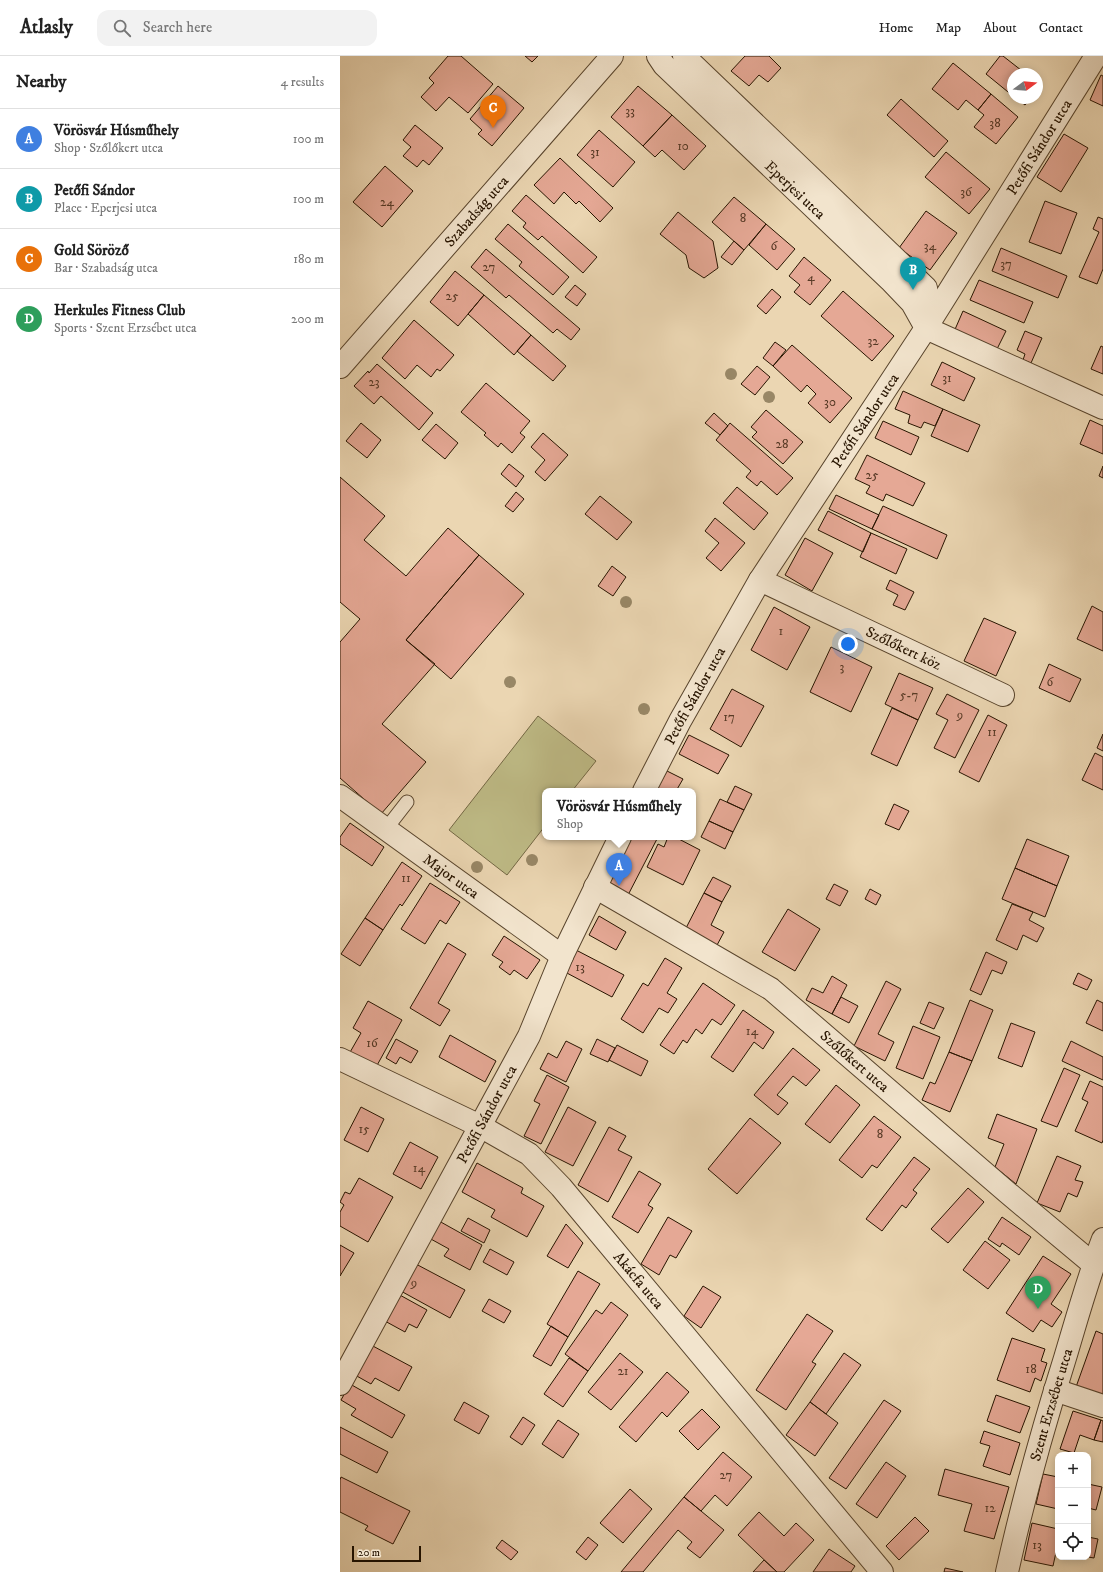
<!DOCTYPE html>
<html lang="en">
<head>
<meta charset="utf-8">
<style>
  :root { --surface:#fff; --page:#f2f2f2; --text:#222; --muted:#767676; --line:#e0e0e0; --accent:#8f2418 }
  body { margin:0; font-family:"IM FELL DW Pica",serif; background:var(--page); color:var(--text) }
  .controls { position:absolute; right:12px; bottom:12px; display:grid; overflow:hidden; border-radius:8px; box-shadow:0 2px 10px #0003 }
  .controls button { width:36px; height:36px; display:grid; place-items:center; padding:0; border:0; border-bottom:1px solid var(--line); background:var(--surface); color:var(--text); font:20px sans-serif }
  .compass { position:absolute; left:667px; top:12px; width:36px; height:36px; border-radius:50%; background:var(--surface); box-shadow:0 2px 10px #0003; rotate:74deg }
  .scale { position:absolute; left:12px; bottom:10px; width:69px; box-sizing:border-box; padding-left:4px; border:2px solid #271400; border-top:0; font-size:11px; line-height:14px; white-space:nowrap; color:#271400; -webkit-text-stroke:3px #f2e4cd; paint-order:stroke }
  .you { position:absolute; left:508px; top:588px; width:14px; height:14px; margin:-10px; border:3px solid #fff; border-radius:50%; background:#1a73e8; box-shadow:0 0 0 6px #1a73e833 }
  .badge { display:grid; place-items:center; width:26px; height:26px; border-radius:50%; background:var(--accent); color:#fff; font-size:13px; font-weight:700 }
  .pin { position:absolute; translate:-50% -33px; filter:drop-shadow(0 1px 2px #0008) }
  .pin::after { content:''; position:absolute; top:21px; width:14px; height:12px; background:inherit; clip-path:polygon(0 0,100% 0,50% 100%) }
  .popup { position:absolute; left:202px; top:732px; width:154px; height:52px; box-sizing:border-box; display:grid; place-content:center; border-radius:8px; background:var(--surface); filter:drop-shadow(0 1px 3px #0005); font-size:13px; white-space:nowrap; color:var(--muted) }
  .popup b { font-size:15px; color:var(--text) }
  .popup::after { content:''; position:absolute; left:50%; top:100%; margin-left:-8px; border:8px solid transparent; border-top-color:var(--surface) }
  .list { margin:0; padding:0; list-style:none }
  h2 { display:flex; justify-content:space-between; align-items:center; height:52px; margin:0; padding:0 16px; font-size:17px }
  h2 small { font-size:13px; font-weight:400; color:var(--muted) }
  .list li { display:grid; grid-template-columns:26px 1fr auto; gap:12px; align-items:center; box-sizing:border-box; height:60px; padding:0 16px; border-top:1px solid var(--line) }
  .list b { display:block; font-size:15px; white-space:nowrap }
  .list p { margin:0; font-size:13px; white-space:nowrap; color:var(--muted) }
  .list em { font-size:13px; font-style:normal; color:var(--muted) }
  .icon { flex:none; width:22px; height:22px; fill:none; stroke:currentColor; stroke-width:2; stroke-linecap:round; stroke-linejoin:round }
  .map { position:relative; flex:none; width:763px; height:1516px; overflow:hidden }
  header { display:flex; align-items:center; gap:24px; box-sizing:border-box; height:56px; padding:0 20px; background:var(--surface); border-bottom:1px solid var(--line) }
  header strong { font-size:19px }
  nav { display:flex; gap:22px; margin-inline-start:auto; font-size:14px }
  .search { width:280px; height:36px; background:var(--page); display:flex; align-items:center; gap:10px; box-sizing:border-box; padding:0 14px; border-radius:12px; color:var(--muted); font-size:15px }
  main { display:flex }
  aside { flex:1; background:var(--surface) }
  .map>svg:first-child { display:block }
  .green { fill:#bfbc87; stroke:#736844 }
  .building { fill:#e5a895; stroke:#271400 }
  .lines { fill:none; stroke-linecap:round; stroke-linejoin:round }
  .service-casing { stroke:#58442c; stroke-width:15 }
  .minor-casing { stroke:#58442c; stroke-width:24 }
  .tertiary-casing { stroke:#58442c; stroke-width:24 }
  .service { stroke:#f2e4cd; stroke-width:13 }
  .minor { stroke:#f2e4cd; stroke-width:22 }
  .tertiary { stroke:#f2e4cd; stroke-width:22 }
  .tree { fill:#988766 }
  .labels { text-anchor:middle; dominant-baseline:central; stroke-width:4; stroke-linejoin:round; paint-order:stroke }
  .number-label { font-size:13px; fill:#563925 }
  .street-label { font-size:15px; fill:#271400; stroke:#f2e4cd }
</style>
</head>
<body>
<header>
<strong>Atlasly</strong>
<div class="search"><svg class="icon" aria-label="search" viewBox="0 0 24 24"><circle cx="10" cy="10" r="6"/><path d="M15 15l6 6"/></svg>Search here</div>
<nav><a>Home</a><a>Map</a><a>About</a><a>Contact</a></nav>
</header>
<main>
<aside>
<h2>Nearby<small>4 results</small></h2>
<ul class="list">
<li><span class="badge" style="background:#3f7fe0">A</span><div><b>Vörösvár Húsműhely</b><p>Shop · Szőlőkert utca</p></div><em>100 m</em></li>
<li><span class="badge" style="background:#0f9aa8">B</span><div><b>Petőfi Sándor</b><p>Place · Eperjesi utca</p></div><em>100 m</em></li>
<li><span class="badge" style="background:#e8710a">C</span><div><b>Gold Söröző</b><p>Bar · Szabadság utca</p></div><em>180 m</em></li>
<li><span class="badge" style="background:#2e9e5b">D</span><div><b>Herkules Fitness Club</b><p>Sports · Szent Erzsébet utca</p></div><em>200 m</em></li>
</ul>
</aside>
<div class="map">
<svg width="763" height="1516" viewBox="0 0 763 1516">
  <rect width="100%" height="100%" fill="#ebd6b2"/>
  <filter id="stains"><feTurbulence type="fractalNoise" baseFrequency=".005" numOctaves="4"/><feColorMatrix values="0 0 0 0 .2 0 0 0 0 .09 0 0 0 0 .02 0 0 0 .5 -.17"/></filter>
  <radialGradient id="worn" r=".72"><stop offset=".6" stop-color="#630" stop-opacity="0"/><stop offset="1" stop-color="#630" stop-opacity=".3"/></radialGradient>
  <path class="green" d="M198,660l58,45 -24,30h-27v35l-38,49 -58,-45z"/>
  <path class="building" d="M108,0h13l32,28 -25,29 -19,-16 -13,14 -15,-14 13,-14 -5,-5z
    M185,0h13l-6,6z
    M405,0h24l12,12 -13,14 -9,-7 -10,11 -18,-15z
    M660,0h3l23,18h-13v22l-27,-22z
    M613,7l38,31 -13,16 -12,-10 -8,10 -26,-21z
    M761,19l2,1v30l-13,-6z
    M158,30l26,22 -32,38 -14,-12 4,-4 -12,-11z
    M298,30l34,29 -29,31 -32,-29z
    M651,38l27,23 -22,27 -22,-17 10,-12 -6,-5z
    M676,42h15l-6,7z
    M561,43l47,42 -14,16 -47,-42z
    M332,59l34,31 -22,24 -22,-20 -7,7 -12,-11z
    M75,69l28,23 -14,17 -6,-5 -6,7 -14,-11 8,-9 -8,-7z
    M259,74l36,32 -22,25 -36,-32z
    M724,78l24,14 -27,44 -24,-15z
    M606,96l44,37 -21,25 -44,-37z
    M220,102l53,50 -13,14 -21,-21 -3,3 -12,-12 -10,12 -20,-19z
    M45,110l28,25 -31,36 -29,-25z
    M186,139l71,62 -14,16 -41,-37 -4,4 -15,-13 3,-4 -14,-12z
    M394,141l32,27 -22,26 -32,-28z
    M705,145l32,12 -16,41 -32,-12z
    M586,155l31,22 -27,37 -31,-22z
    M338,156l35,29 5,27 -14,10 -15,-10 -3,-13 -26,-21z
    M758,161l5,2v50l-6,15 -18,-7 20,-45 -6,-3z
    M168,168l61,53 -16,18 -34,-29 3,-4 -27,-23z
    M426,168l29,25 -18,21 -28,-25z
    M394,185l10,9 -12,15 -11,-8z
    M661,192l66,28 -9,22 -66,-27z
    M146,193l94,80 -9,11 -14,-11 -4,4 -44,-38 -3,3 -35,-31z
    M464,201l27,23 -21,25 -16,-13 6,-7 -11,-9z
    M115,215l29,24 -26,31 -28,-24z
    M639,224l54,22 -9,21 -54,-23z
    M235,229l11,9 -9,12 -12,-9z
    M432,233l9,8 -15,17 -9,-8z
    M503,235l51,45 -22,25 -51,-45z
    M144,239l47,40 -17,20 -46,-41z
    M623,255l43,20 -11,22 -42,-19z
    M74,264l40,35 -14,16 -3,-2 -6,8 -14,-12 -12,14 -23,-21z
    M685,275l17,7 -11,25 -8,-3 2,-6 -8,-4z
    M191,279l35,31 -13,15 -36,-30z
    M435,286l11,8 -13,16 -10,-8z
    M452,289l60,53 -22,25 -22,-20 8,-9 -9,-9 -6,7 -28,-26z
    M761,290l2,1v27l-12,-5z
    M602,306l33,16 -11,23 -33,-16z
    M37,308l56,49 -14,17 -38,-34 -7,8 -20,-18 14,-15 1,2z
    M417,310l13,11 -15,18 -14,-11z
    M146,327l44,38 -10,12 5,4 -13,16 -11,-10 -3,4 -14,-12 2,-2 -25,-21z
    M563,335l40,18 -8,17 -11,-4 -3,6 -13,-5 2,-8 -15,-6z
    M603,353l37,16 -12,27 -37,-16z
    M426,354l37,32 -20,22 -31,-27 5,-5 -6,-5z
    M374,357l14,13 -8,9 -15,-12z
    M750,364l13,6v28l-23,-10z
    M543,365l36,16 -8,18 -36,-17z
    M21,367l20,17 -14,18 -21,-17z
    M390,367l63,55 -16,17 -16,-14 -4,5 -11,-9 5,-6 -35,-31z
    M96,368l22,19 -13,16 -23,-19z
    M203,377l25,22 -23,26 -10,-9 10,-12 -14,-13z
    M527,399l58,28 -12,23 -27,-12 -3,7 -17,-8 4,-7 -15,-7z
    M169,408l15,12 -8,11 -15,-13z
    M763,410v12l-4,-2z
    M0,421l45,39 -21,24 42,36 42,-48 31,27 -73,85 29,24 -53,60 44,38 -45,52 -41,-36v-136l20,-23 -20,-17z
    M397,431l31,26 -14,17 -31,-27z
    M176,436l8,7 -11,13 -8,-6z
    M496,439l43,20 -7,14 -43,-20z
    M260,440l32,26 -15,18 -32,-26z
    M543,450l64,29 -10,24 -65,-30z
    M488,455l43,22 -8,19 -45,-22z
    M375,462l30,25 -24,28 -15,-13 13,-15 -14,-12z
    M531,477l36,16 -11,25 -36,-17z
    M465,482l28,15 -21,38 -27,-16z
    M139,499l45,39 -73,85 -45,-39z
    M272,510l14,11 -13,19 -15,-10z
    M550,524l24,12 -9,18 -12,-5 5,-10 -12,-6z
    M752,550l11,6v39l-26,-12z
    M434,551l36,20 -23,43 -36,-20z
    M644,562l32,14 -20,44 -32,-15z
    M491,591l41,20 -21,45 -41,-20z
    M709,608l32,15 -11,23 -31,-14z
    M559,617l34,15 -15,32 -33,-16z
    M392,633l32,17 -23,41 -31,-18z
    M607,638l32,16 -24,48 -21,-10 14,-28 -12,-6z
    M552,652l26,12 -21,46 -26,-12z
    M648,659l19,10 -28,57 -20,-10z
    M763,678v17l-6,-3z
    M349,679l40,20 -11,19 -39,-20z
    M755,697l8,4v33l-21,-10z
    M327,715l16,8 -7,12h-20z
    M395,730l17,8 -8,16 -17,-8z
    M380,743l24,11 -11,22 -24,-11z
    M554,748l15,7 -10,19 -14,-6z
    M369,765l24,11 -8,17 -24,-12z
    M10,767l34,24 -12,19 -32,-22v-7z
    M292,781h26l-31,60 -21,-11z
    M328,781h7l25,13 -17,35 -36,-18 11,-23 6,3z
    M687,783l42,17 -12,30 -42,-18z
    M62,806l20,14 -20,30 -2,-2 -17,26 -18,-12z
    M675,812l42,18 -12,31 -43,-18z
    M373,821l18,9 -9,16 -18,-9z
    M90,827l30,19 -14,22 -6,-4 -15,24 -24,-15z
    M494,828l14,7 -8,15 -14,-7z
    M530,833l11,6 -5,10 -11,-6z
    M364,837l18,9 -11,23 13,7 -8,15 -31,-17z
    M672,848l21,8 -4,8 15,8 -7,14 -14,-7 -6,15 -21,-10z
    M448,853l32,20 -25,42 -33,-19z
    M259,860l27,16 -10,18 -27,-15z
    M25,862l18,12 -23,36 -19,-12z
    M164,880l36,24 -13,19 -13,-9 -4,5 -11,-8 4,-5 -11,-7z
    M108,887l18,11 -28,49 12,7 -10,16 -30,-18z
    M236,894l48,25 -12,22 -47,-25z
    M646,896l21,10 -5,12 -10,-4 -11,25 -11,-5z
    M325,902l17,10 -15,25 10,6 -9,14 -9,-5 -16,25 -22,-14 22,-36 5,3z
    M738,917l14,7 -5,10 -14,-6z
    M492,920l15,9 -15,29 -26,-14 6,-12 11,5z
    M546,925l15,8 -23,45 16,8 -9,19 -31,-15z
    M363,927l32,22 -14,20 -9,-6 -10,15 -6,-5 -9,14 -4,-3 -9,14 -14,-9z
    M501,941l17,9 -9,17 -17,-9z
    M630,944l23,10 -21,51 -23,-9z
    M757,944l6,3v28l-17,-8z
    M28,945l34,19 -27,49 -26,-15 12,-21 -8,-5z
    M589,946l15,6 -10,21 -14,-6z
    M403,954l31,22 -11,17 -9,-7 -21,30 -22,-15z
    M671,967l24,9 -13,35 -24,-9z
    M573,970l27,11 -17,42 -27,-11z
    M110,979l46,26 -11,21 -46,-25z
    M56,983l22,12 -7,12 -11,-6 -4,7 -10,-6z
    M257,983l18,9 -7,14 -18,-8z
    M226,985l16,8 -16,33 -26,-13 8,-16 9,5z
    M731,985l32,16v23l-41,-19z
    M277,989l31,16 -7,15 -32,-16z
    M453,992l27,22 -14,16 -13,-10 -16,19 11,8 -10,12 -24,-20z
    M609,996l23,9 -22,51 -28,-12 8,-18 5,2z
    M724,1012l16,7 -23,52 -16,-6z
    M207,1019l22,12 -28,57 -17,-8 16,-32 -6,-3z
    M750,1025l13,6v53l-1,3 -27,-12 13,-29 -6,-3z
    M496,1029l24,20 -30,38 -25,-19z
    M21,1051l23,12 -16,33 -24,-12z
    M228,1051l28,15 -23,44 -28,-14z
    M657,1058l40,15 -21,55 -21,-17 9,-23 -16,-6z
    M534,1060l27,21 -24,31 -5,-3 -10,13 -23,-18z
    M410,1062l31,25 -44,51 -29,-25z
    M269,1071l17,9 -8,14 14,7 -24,45 -30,-17z
    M70,1086l28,15 -17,32 -28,-15z
    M717,1100l24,10 -6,14 8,2 -6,15 -9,-4 -8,19 -23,-9z
    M574,1101l16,12 -17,21 4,3 -11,15 -4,-3 -20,26 -16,-12z
    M137,1107l46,25 -2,5 23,13 -17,31 -36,-20 4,-7 -33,-18z
    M299,1115l22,13 -13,21 5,3 -15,25 -26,-16z
    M19,1122l34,19 -25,45 -28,-16v-14l4,-7 -4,-3 5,-10 5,2z
    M628,1132l16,14 -36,41 -17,-14z
    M328,1161l24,14 -16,27 -6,-3 -11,20 -18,-11z
    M662,1161l29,20 -12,18 -17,-12 -2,4 -12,-8z
    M128,1162l22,12 -6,13 -23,-12z
    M99,1165l43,24 -12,25 -26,-14 5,-7 -20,-11z
    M226,1168l17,19 -15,25 -21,-12z
    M645,1185l25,19 -22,29 -25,-19z
    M0,1189l14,8 -14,23z
    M150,1193l24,13 -7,13 -24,-13z
    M703,1200l28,18 -20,30 11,8 -10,15 -11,-7 -8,12 -27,-19z
    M74,1207l51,27 -15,28 -51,-28z
    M238,1215l22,13 -32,53 -21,-13z
    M363,1230l18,11 -20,31 -17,-12z
    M58,1238l29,16 -10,18 -8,-4 -4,8 -22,-12z
    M149,1243l22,12 -7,12 -22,-12z
    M271,1246l17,13 -40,56 -23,-17 31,-44 6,4z
    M467,1258l26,17 -21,31 4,2 -30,46 -30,-20z
    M211,1270l17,11 -17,29 -18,-10z
    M756,1275l7,3v59l-1,4 -26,-10z
    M672,1282l33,11 -4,12 6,2 -6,18 -6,-3 -5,14 -33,-12z
    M31,1289l41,22 -13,24 -24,-13 -4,6 -16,-9z
    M280,1297l23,19 -32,38 -23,-18z
    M504,1297l17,12 -35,49 -16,-12z
    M229,1302l19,13 -25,36 -19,-13z
    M327,1316l22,20 -22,25 -5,-5 -26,30 -17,-15z
    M10,1328l55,31 -13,23 -41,-23 5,-6 -15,-9z
    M656,1339l34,12 -10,26 -33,-12z
    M544,1344l17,11 -55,78 -17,-11z
    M124,1346l25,14 -10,18 -25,-14z
    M470,1346l28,21 -23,33 -29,-21z
    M362,1353l18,18 -22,23 -19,-19z
    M733,1355l28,9 -7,20 -14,-5 -6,18 -14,-4z
    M183,1361l12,8 -13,20 -12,-8z
    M218,1364l21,14 -16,24 -21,-14z
    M761,1364l2,1v21l-9,-2z
    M0,1371l48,25 -11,21 -37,-19z
    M644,1375l36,12 -10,32 -27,-9 7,-20 -10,-3z
    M383,1396l29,25 -25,29 -12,-11 -14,16 -17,-14z
    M546,1406l20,14 -29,42 -21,-14z
    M605,1413l64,18 -15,52 -30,-8 8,-27 -34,-9z
    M703,1418l15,3v32l-22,-5z
    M1,1421l69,34 -17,33 -28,-14 3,-4 -28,-14v-32z
    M748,1428l14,3 -6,23 -8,-2z
    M290,1433l22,20 -29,34 -23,-20z
    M344,1441l40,33 -24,28 -13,-10 5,-6 -14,-12 -35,42h-22z
    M419,1456l25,24 12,-13 18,17 -30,32h-7l-39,-37z
    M575,1461l14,14 -30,29 -13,-14z
    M692,1467l26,6v14l-5,23 -29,-6z
    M248,1481l10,8 -12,15 -10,-8z
    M748,1481l10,2 -4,19 -6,-1z
    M162,1484l16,12 -7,8 -15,-12z
    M489,1493l26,17 -4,6h-38z
    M424,1504l13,12h-24z
    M605,1512l18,4h-19z"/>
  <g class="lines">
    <defs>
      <path id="service" d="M46,773l21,-27"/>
      <g id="minor">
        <path id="s1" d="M318,0l6,9 226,215 22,23 14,25 177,80"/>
        <path d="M344,0l242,232 3,19 -3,18"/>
        <path id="s2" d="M420,524l243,115"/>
        <path id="s3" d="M304,735l36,-70 80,-141 166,-252 170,-272"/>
        <path id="s4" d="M0,740l222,160"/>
        <path id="s5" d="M255,831l176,102 237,204 85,71"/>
        <path id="s6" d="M0,1003l140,67 49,28 32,33 321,385"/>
        <path id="s7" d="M0,1328l189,-348 33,-80 58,-119"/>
        <path d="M715,1334l48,16"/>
        <path id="s8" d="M667,1516c16,-72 36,-144 58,-214 12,-40 23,-80 38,-119"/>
      </g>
      <g id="tertiary">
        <path id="s9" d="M0,311l272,-311"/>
      </g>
    </defs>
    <use href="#service" class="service-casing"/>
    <use href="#minor" class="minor-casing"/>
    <use href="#tertiary" class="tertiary-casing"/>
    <use href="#service" class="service"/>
    <use href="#minor" class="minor"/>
    <use href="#tertiary" class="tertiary"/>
  </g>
  <g class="tree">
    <circle cx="391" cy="318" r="6"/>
    <circle cx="429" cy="341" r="6"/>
    <circle cx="286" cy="546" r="6"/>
    <circle cx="170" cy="626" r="6"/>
    <circle cx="304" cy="653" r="6"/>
    <circle cx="192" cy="804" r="6"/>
    <circle cx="137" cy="811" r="6"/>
  </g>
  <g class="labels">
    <g class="number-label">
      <text x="290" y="55">33</text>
      <text x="655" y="67">38</text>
      <text x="343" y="90">10</text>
      <text x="255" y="96">31</text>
      <text x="626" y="136">36</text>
      <text x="47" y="146">24</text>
      <text x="403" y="162">8</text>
      <text x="434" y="190">6</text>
      <text x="590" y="190">34</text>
      <text x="666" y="208">37</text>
      <text x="149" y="211">27</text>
      <text x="471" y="221">4</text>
      <text x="112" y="240">25</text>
      <text x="533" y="285">32</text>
      <text x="607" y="322">31</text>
      <text x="34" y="326">23</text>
      <text x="490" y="346">30</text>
      <text x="442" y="388">28</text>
      <text x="532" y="419">25</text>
      <text x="441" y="575">1</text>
      <text x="502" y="611">3</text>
      <text x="710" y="626">6</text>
      <text x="569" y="639">5-7</text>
      <text x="620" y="659">9</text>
      <text x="389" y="661">17</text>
      <text x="652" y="676">11</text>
      <text x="66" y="822">11</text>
      <text x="240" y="911">13</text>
      <text x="412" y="975">14</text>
      <text x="32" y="987">16</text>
      <text x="24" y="1073">15</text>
      <text x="540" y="1078">8</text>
      <text x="79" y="1112">14</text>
      <text x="74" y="1227">9</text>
      <text x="691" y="1313">18</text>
      <text x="283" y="1315">21</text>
      <text x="386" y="1419">27</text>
      <text x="650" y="1452">12</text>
      <text x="697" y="1489">13</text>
    </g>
    <g class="street-label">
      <text stroke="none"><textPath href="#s3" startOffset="756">Petőfi Sándor utca</textPath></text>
      <text stroke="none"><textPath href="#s1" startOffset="192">Eperjesi utca</textPath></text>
      <text stroke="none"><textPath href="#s9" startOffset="207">Szabadság utca</textPath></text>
      <text stroke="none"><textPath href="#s3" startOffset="432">Petőfi Sándor utca</textPath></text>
      <text stroke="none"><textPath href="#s2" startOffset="159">Szőlőkert köz</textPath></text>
      <text stroke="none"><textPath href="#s3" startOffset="108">Petőfi Sándor utca</textPath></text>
      <text stroke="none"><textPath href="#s4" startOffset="137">Major utca</textPath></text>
      <text stroke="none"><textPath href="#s5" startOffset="314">Szőlőkert utca</textPath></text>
      <text stroke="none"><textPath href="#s7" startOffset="307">Petőfi Sándor utca</textPath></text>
      <text stroke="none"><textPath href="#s6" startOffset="379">Akácfa utca</textPath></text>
      <text stroke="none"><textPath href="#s8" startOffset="173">Szent Erzsébet utca</textPath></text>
    </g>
  </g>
  <rect width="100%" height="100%" filter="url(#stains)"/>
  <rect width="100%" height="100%" fill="url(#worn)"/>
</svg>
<div class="controls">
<button>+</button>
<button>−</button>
<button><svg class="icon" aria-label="locate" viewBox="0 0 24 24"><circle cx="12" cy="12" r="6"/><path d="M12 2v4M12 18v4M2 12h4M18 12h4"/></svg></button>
</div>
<svg class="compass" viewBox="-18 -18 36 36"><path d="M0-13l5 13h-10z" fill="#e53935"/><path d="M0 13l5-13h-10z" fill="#767676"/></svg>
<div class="scale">20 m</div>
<div class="you"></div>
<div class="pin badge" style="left:279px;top:830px;background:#3f7fe0">A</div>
<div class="popup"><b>Vörösvár Húsműhely</b>Shop</div>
<div class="pin badge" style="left:573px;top:234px;background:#0f9aa8">B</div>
<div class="pin badge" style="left:153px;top:72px;background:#e8710a">C</div>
<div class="pin badge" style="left:698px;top:1253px;background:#2e9e5b">D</div>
</div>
</main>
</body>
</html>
